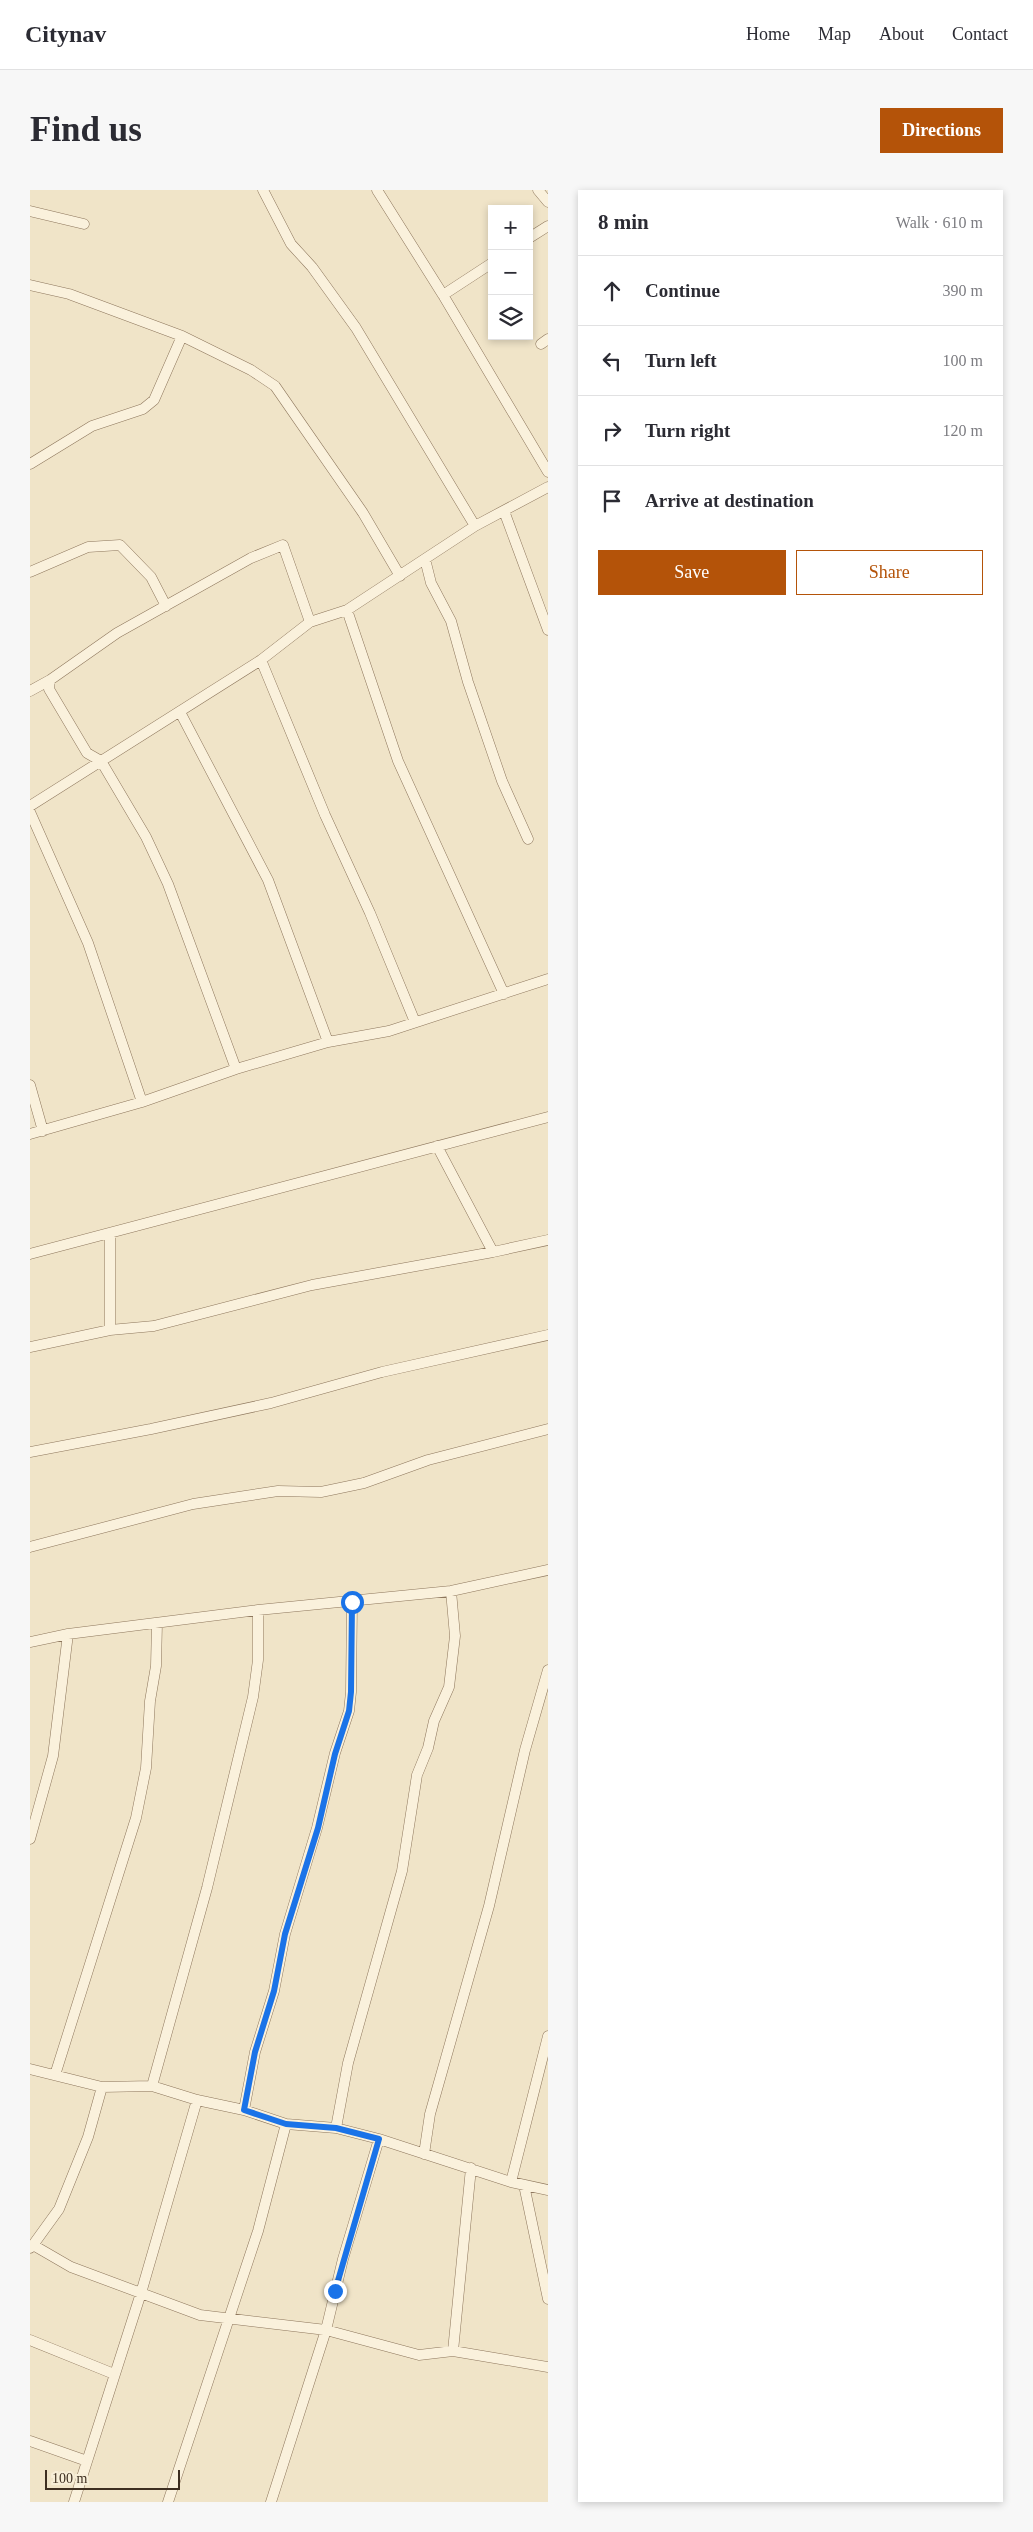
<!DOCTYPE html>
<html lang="en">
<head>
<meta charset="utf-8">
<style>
  :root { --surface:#fff; --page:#f7f7f7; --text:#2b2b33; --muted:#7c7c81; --line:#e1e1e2; --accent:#b45309 }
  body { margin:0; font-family:Georgia,serif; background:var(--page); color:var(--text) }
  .controls { position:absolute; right:15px; top:15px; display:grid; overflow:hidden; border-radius:0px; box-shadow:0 2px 8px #0003 }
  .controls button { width:45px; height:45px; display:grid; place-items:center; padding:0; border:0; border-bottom:1px solid var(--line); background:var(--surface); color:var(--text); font:25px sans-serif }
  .scale { position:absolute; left:15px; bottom:12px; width:135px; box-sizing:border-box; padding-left:5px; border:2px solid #3d2e20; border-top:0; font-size:14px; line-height:18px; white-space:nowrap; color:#3d2e20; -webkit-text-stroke:4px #f7eed8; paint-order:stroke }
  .stop { position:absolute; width:15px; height:15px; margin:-11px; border:4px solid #1a73e8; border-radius:50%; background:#fff }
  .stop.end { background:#1a73e8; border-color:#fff; box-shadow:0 1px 5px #0008 }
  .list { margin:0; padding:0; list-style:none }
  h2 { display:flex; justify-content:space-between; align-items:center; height:65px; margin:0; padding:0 20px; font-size:21px }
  h2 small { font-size:16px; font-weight:400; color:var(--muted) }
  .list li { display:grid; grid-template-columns:32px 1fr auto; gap:15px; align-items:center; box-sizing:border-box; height:70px; padding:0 20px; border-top:1px solid var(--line) }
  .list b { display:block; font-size:19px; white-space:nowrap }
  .list em { font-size:16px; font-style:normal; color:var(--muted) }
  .actions { display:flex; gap:10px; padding:15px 20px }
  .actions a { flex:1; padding:11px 0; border:1px solid var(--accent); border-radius:0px; text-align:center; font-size:18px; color:var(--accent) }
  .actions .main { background:var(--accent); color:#fff }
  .icon { flex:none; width:28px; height:28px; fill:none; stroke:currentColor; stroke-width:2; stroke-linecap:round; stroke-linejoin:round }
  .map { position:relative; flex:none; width:518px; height:2312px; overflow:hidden; border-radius:0px }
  header { display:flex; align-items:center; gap:30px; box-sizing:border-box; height:70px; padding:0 25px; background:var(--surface); border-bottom:1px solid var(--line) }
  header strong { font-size:24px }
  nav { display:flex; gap:28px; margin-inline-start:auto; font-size:18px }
  .intro { display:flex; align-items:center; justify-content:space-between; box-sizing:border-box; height:120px; padding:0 30px }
  h1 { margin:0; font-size:35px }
  .button { padding:12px 22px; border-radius:0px; background:var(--accent); color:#fff; font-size:18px; font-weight:700 }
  main { display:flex; gap:30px; padding:0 30px }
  aside { flex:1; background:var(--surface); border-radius:0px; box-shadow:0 2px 8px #0003 }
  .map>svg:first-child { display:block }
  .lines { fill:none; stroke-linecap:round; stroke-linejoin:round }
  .street-casing { stroke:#8d765c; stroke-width:11 }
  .street { stroke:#faf1dc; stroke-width:10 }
  .route { stroke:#1a73e8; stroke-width:6 }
</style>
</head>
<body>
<header>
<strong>Citynav</strong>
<nav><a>Home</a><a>Map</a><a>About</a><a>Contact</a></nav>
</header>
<div class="intro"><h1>Find us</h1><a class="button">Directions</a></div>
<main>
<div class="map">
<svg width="518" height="2312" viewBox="0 0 518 2312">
  <rect width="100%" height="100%" fill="#f0e4c8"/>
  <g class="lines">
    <defs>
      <path id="street" d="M233,0l28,54 21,23 44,61 119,198
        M347,0l66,105 49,-32
        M508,0l10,12
        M0,21l54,13
        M499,48l19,-12
        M0,95l39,9 113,42 69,34 24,16 88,127 37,63
        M413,105l105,177
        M511,154l7,-5
        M0,274l62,-38 51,-17 11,-9 28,-64
        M474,321l44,119
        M395,369l6,24 20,38 17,61 34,99 26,58
        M0,382l58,-25 32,-2 31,32 15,29
        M317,420l51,151 106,233
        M231,470l64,155 45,98 45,109
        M20,490l-1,9 38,64 14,8 45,76 22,47 68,185
        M0,501l20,-11 67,-47 134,-75 32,-13 27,77
        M150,522l88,168 60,162
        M0,616l231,-146 49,-38 37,-12 128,-84 73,-39
        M0,622l58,131 54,159
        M0,895l13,46
        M0,944l112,-32 94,-33 92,-27 61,-11 159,-52
        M407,956l56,106
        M80,1044v96
        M0,1064l518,-137
        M0,1157l80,-17 44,-4 158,-41 181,-33 55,-12
        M0,1262l121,-23 120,-26 111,-31 166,-37
        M0,1357l163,-43 85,-13 43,1 43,-9 64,-23 120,-31
        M0,1452l38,-8 190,-24 193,-19 97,-21
        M0,1649l23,-83 15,-122
        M0,1879l72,18 50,-1 45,14 47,10 42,14 50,4 43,11 132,43 37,8
        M25,1885l81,-257 10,-50 4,-67 6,-35 1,-43
        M122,1896l55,-198 46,-191 5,-37v-50
        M214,1920l11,-58 19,-61 11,-57 32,-106 18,-75 14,-42 2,-19 1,-90
        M306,1938l12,-65 54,-192 15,-96 11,-27 6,-27 15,-34 6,-51 -4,-45
        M394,1964l6,-40 59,-208 36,-156 23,-80
        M481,1992l37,-146
        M494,1995l24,114
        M3,2055l26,-36 29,-72 14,-50
        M0,2058l3,-3 38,22 129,48 126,15 93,25 34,-4 95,16
        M0,2150l84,34
        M423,2161l18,-183
        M0,2251l57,20
        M44,2312l67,-209 56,-193
        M138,2312l90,-271 28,-107
        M241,2312l55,-172 17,-71 36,-120"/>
    </defs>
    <use href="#street" class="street-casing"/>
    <use href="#street" class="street"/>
  </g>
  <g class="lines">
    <path class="route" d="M305,2101l44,-152 -43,-11 -50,-4 -42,-14 11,-58 19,-61 11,-57 33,-106 17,-74 14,-43 2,-19 1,-90"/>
  </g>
</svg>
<div class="controls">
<button>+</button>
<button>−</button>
<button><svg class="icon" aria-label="layers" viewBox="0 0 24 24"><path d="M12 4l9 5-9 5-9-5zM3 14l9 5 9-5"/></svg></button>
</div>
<div class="scale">100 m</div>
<div class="stop" style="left:322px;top:1412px"></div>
<div class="stop end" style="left:305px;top:2101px"></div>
</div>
<aside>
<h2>8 min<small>Walk · 610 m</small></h2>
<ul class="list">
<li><svg class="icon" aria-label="ahead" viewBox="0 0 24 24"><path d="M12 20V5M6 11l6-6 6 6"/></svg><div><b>Continue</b></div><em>390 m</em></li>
<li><svg class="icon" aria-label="left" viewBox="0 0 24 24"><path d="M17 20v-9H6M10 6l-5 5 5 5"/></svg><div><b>Turn left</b></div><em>100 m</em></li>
<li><svg class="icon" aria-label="right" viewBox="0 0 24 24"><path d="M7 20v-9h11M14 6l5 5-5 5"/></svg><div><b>Turn right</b></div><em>120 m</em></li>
<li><svg class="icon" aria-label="arrive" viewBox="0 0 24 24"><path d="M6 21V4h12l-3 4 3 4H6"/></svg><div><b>Arrive at destination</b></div></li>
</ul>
<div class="actions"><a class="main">Save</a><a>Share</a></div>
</aside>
</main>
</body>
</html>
